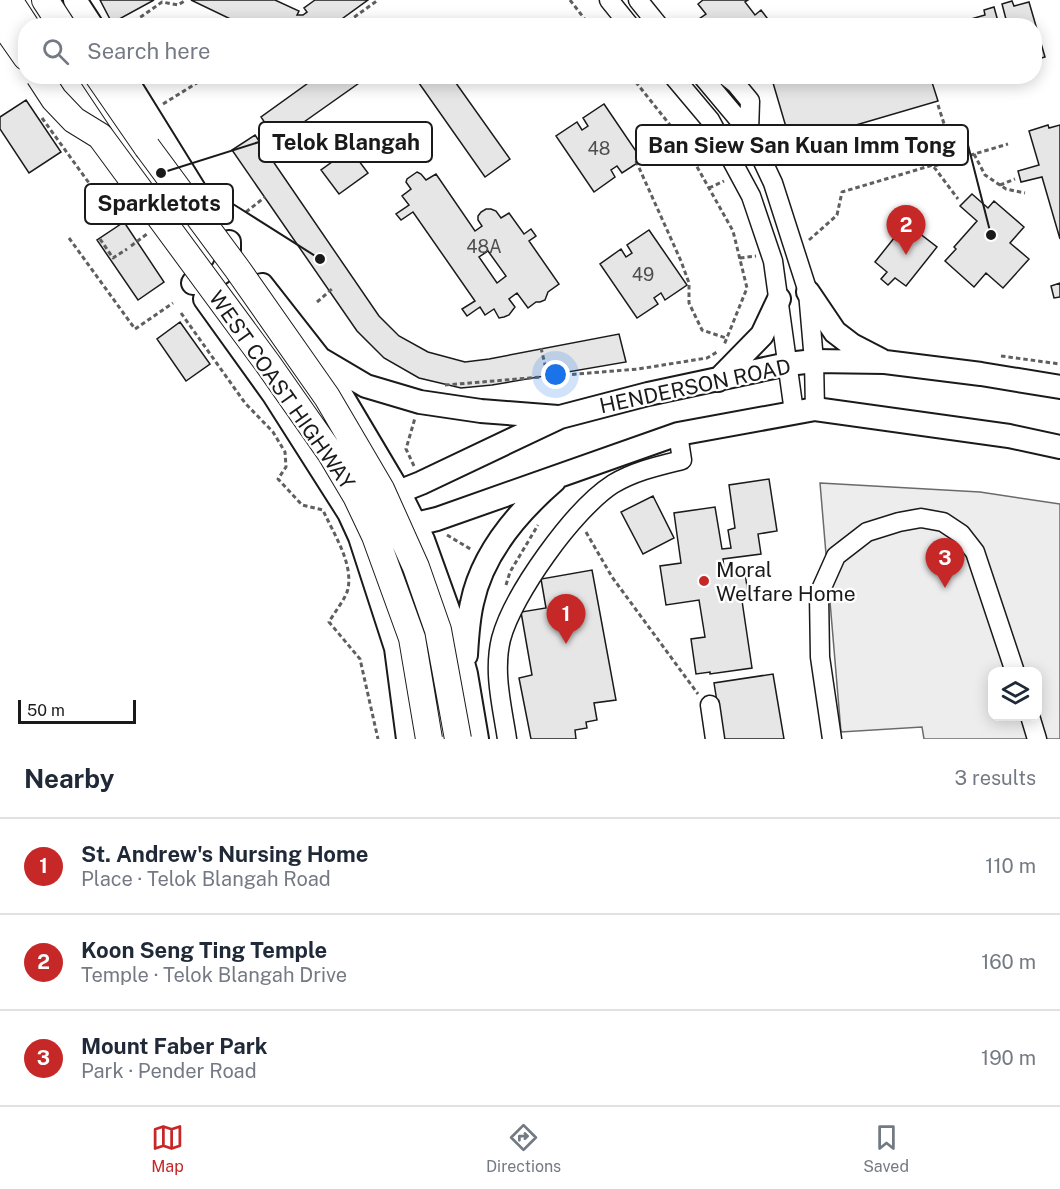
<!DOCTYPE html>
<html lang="en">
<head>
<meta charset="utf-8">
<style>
  :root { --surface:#fff; --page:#f2f2f3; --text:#1f2937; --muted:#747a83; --line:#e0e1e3; --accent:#c62828 }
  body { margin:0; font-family:"Public Sans",sans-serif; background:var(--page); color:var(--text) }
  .controls { position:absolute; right:18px; bottom:18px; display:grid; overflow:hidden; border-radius:12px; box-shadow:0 3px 15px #0003 }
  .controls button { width:54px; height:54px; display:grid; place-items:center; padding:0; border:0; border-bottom:2px solid var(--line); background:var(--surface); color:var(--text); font:30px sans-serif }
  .scale { position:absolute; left:18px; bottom:15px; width:118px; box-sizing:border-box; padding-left:6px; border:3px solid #1a1a1a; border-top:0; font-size:16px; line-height:21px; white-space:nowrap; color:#1a1a1a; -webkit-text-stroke:4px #fff; paint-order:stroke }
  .you { position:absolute; left:556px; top:375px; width:21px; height:21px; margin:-15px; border:4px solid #fff; border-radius:50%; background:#1a73e8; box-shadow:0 0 0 9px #1a73e833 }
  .badge { display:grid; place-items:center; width:39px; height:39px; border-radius:50%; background:var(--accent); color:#fff; font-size:20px; font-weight:700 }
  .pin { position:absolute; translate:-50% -50px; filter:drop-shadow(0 2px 3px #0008) }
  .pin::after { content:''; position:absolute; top:32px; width:21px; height:18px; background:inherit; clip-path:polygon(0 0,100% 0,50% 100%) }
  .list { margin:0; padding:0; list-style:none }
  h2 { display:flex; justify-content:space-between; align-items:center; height:78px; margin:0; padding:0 24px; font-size:26px }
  h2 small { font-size:20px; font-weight:400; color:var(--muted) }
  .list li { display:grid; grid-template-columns:39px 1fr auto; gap:18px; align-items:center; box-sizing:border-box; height:96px; padding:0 24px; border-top:2px solid var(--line) }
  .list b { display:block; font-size:22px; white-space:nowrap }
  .list p { margin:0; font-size:20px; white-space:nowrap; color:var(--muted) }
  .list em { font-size:20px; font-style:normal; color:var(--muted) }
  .icon { flex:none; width:33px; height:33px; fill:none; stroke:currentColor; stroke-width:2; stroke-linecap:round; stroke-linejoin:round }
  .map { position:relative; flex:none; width:1060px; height:739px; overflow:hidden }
  .search { position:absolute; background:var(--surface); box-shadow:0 3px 15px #0003; left:18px; right:18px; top:18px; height:66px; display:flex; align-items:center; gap:15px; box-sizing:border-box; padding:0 21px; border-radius:24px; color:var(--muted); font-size:22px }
  .sheet { height:366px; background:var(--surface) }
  nav { display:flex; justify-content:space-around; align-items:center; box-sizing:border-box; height:84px; border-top:2px solid var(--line); background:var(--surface); font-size:16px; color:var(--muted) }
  nav a { display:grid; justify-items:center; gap:3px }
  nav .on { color:var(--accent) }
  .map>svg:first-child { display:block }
  .built { fill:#ededed; stroke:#6a6a6a; stroke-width:1.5; fill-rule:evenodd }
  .building { fill:#e6e6e6; stroke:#1a1a1a; stroke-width:1.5; fill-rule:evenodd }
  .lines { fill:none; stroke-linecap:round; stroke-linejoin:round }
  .minor-casing { stroke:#1a1a1a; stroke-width:21 }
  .major-casing { stroke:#1a1a1a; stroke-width:26 }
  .highway-casing { stroke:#1a1a1a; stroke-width:28 }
  .path { stroke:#5f5f5f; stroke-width:3; stroke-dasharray:4.5 3; stroke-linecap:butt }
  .minor { stroke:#fff; stroke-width:18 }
  .major { stroke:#fff; stroke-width:22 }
  .highway { stroke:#fff; stroke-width:26 }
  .highway-bridge-casing { stroke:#1a1a1a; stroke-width:28; stroke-linecap:butt }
  .highway-bridge { stroke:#fff; stroke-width:26 }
  .poi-dot { fill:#c62828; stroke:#fff; stroke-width:2 }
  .labels { text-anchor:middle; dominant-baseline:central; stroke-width:4.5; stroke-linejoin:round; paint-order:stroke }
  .number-label { font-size:18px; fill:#4d4d4d }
  .street-label { font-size:21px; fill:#1a1a1a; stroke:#fff }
  .poi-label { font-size:21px; fill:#1a1a1a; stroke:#fff; text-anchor:start }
  .leader { fill:none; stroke:#1a1a1a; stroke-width:2 }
  .callout-dot { fill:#1a1a1a; stroke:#fff; stroke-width:2 }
  .callout { fill:#fff; stroke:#1a1a1a; stroke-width:2 }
  .callout-label { font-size:22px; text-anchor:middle; font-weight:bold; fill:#1a1a1a }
</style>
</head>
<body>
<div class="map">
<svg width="1060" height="739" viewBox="0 0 1060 739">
  <rect width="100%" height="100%" fill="#fff"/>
  <path class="built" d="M820,483l160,9 80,12v235h-136l-2,-12 -81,5zM992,672h46v44h-46z"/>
  <path class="building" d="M100,0h54l-42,23z
    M191,0h84l24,11 -2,4h6l4,-3 -3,-4 11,-8h53l-36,26h-87z
    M703,0h45l-3,2 10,13 6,-5 12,16h-47l-2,-3 -3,3h-6l-4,-6 -7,5 -5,-6 7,-5 -8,-10z
    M1012,1l2,5 15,-4 16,55 -11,3v-34h-61l-2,-7 14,-4 -1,-5 10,-3 5,18 8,-2 -5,-19z
    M318,76h51l-92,65 -16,-24z
    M414,76h37l59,83 -25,18z
    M771,76h159l8,25 -147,43z
    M26,100l35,52 -32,21 -29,-44v-12z
    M604,104l38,56 -20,13 -5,-7 -6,4 4,7 -21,15 -38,-56 21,-14 5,8 6,-4 -5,-8z
    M1048,125l1,3 11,-3v114l-18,-62 -21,5 -3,-11 21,-6 -10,-34z
    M255,135l124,181 20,20 29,16 37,10 24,-3 130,-25 7,28 -134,23 -31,3 -42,-10 -35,-20 -27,-27 -125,-181z
    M350,149l18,24 -29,21 -18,-24z
    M417,172l4,2 5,6 10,-6 39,57 7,-5 -4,-6v-4l3,-4 5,-3h5l5,2 5,7 8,-5 15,21 7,-5 5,7 -7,5 30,43 -11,8 -3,8 -5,2h-4l-8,6 -11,-15 -8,6 6,8 -6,8 -5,2 -5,1 -5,-9 -9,6 -5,-8 -13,9 -5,-7 13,-8 -62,-89 -12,8 -5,-6 13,-9 -7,-9 9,-7 -5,-7 1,-3zM488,251l18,25 -9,7 -18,-26z
    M972,194l16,14 6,-7 30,26 -14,16 19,16 -26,29 -17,-15 -12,14 -29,-26 11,-12 -2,-2 23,-26 -17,-15z
    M124,222l40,60 -26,18 -41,-60z
    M906,223l31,24 -31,39 -11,-8 -7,7 -7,-6 6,-7 -12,-10z
    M649,230l38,55 -22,15 -4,-7 -7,5 4,6 -21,14 -37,-54 21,-15 5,8 6,-4 -5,-8z
    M1060,283v14l-6,1 -3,-12z
    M180,322l30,42 -24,17 -29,-42z
    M769,479l8,52 -19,3 3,20 -38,5 1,11 20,-3 4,26 -7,1 11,74 -42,6v-2l-14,2 -5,-35 14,-2 -6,-37 -33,5 -6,-39 21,-3 -7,-50 41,-6 7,42 9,-1 -3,-18 7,-2 -6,-43z
    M653,496l21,42 -31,16 -22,-42z
    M592,570l24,130 -22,3 3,17 -11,2 1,6 -12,2 1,9h-45l-12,-61 13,-3 -11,-63 25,-4 -5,-29z
    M773,674l11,65h-61l-9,-56z"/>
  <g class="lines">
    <defs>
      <path id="minor" d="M609,0l21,26
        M638,0l21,26
        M673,76l37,44 41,76 22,65 21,151
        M702,76l47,56 24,51 35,109 6,69 1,48
        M726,76l10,8 14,17 -1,31
        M710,705l5,34
        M1030,716l7,23
        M507,739c-5,-33 -14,-67 -6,-100 12,-45 73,-130 112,-155 22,-13 45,-18 69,-24l-4,-26
        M832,739l-12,-82 -1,-63 17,-38 31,-24 32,-10 22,-4 22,4 18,12 14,18 40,120"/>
      <path id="major" d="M75,0l17,26
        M124,76l83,134
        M193,283l16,-2 13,-9 7,-14v-16
        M262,285l58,74 79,133 24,48 27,75 16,59 11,65
        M808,292l27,40 17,13 29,15
        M205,299l69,96 75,118 11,24 36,111 12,91
        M322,360l44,26 54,16 61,9 77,6
        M718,380l44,-45 17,-36
        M386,497l35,-14 139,-66 88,-23 140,-30 26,-3 71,1 96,12 79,13
        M403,527l34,-8 241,-85 137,-25 194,27 51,11
        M466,655c1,-17 2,-35 6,-52 10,-49 45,-90 82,-122"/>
      <path id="highway" d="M9,0l17,26
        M45,0l17,26
        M0,20l26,37
        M60,76l40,60
        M98,76l49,71"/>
    </defs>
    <use href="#minor" class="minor-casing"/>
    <use href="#major" class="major-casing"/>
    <use href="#highway" class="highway-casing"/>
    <path class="path" d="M570,0l20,26
      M128,26l34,-24 16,3 8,-5
      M342,26l36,-26
      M631,76l51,64 51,91 14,57 -23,57
      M1000,79l10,-3
      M163,104l45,-28
      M938,105l8,25
      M42,118l60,83
      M773,143l7,-2
      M974,154l11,21 21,14 19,4
      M636,161l45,100 8,22v20l13,27 24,8
      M934,166l74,-22
      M934,167l24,32
      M1000,185l15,-6
      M709,188l15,-7
      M246,212l19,-15
      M69,238l66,91 38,-26
      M100,239l13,19 14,-9
      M809,240l28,-25 5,-23 91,-27 -13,-28
      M131,246l16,-12
      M740,258l16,-2
      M317,302l15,-13
      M181,313l64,90 28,29 12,20 1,15 -8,12 24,26 21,5c11,25 30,52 25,79 -2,9 -14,24 -19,33l31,37 18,80
      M541,348l7,29
      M1001,356l59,8
      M445,385l193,-16 69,-11 10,-6
      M414,466l-8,-17 9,-31
      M586,532l26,45 86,117
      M447,535l25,15
      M506,585l4,-13 28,-47"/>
    <use href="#minor" class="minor"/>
    <use href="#major" class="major"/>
    <use href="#highway" class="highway"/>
    <defs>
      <path id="highway-bridge" d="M39,76l15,23 20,21 26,16 168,228 63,90 25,42 19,40 37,102 17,101
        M147,147l91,123 89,127 54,92 35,78 22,63 20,109"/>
    </defs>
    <use href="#highway-bridge" class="highway-bridge-casing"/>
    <use href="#highway-bridge" class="highway-bridge"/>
  </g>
  <circle class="poi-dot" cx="704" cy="581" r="6"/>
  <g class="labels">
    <g class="number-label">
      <text x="599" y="148">48</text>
      <text x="484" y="246">48A</text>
      <text x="643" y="274">49</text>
    </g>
    <g class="street-label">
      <text transform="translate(695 386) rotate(-12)">HENDERSON ROAD</text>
      <text transform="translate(282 390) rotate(55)">WEST COAST HIGHWAY</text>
    </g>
    <g class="poi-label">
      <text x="716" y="569">Moral<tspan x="716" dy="24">Welfare Home</tspan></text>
    </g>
  </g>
  <path class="leader" d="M161 173L259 142M991 235L968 145M320 259L233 204"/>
  <g class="callout-dot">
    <circle cx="161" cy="173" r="6"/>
    <circle cx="991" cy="235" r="6"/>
    <circle cx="320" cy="259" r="6"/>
  </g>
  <g class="callout">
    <rect x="259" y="122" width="173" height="40" rx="6"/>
    <rect x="636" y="125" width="332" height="40" rx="6"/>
    <rect x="85" y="184" width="148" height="40" rx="6"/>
  </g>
  <g class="callout-label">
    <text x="346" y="150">Telok Blangah</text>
    <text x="802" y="153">Ban Siew San Kuan Imm Tong</text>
    <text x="159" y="211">Sparkletots</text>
  </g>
</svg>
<div class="controls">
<button><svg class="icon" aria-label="layers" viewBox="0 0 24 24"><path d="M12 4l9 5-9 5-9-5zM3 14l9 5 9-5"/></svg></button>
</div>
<div class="scale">50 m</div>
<div class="you"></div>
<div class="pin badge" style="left:566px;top:644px">1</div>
<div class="pin badge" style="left:906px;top:255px">2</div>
<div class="pin badge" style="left:945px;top:588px">3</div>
<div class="search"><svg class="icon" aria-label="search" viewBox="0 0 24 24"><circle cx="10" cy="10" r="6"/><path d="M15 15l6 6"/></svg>Search here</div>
</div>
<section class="sheet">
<h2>Nearby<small>3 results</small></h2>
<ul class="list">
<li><span class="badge">1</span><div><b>St. Andrew's Nursing Home</b><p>Place · Telok Blangah Road</p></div><em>110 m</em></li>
<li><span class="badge">2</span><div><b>Koon Seng Ting Temple</b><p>Temple · Telok Blangah Drive</p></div><em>160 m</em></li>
<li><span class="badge">3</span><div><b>Mount Faber Park</b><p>Park · Pender Road</p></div><em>190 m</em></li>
</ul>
</section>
<nav>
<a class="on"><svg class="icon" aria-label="map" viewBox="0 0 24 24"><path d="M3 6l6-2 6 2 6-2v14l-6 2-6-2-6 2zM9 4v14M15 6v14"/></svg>Map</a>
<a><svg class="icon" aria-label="directions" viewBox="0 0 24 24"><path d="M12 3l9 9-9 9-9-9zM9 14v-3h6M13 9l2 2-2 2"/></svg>Directions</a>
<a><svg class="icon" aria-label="saved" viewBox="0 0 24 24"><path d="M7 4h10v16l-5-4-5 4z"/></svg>Saved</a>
</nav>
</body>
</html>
